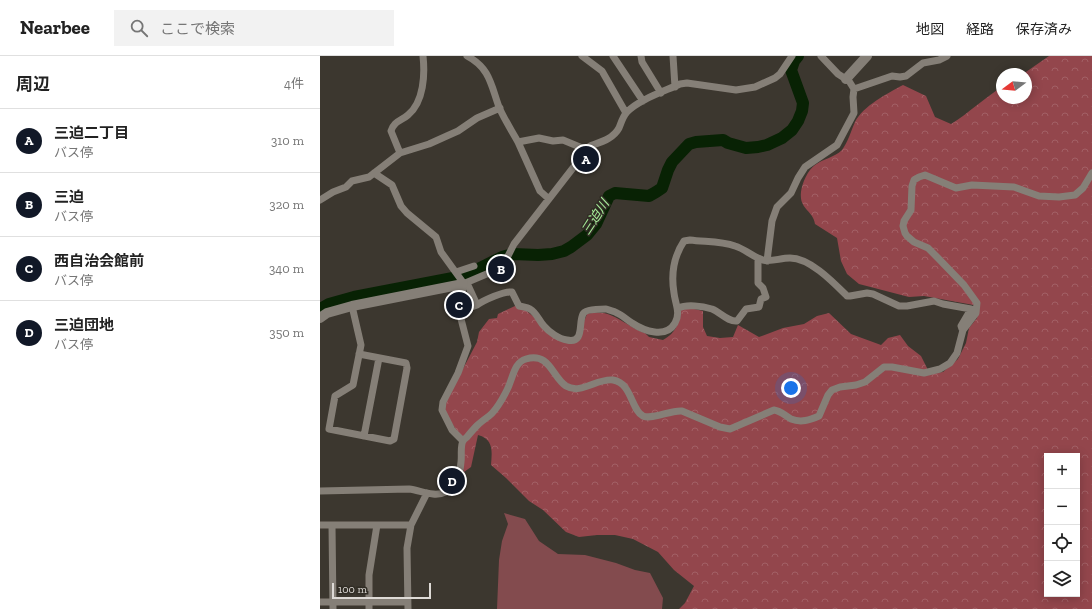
<!DOCTYPE html>
<html lang="ja">
<head>
<meta charset="utf-8">
<style>
  :root { --surface:#fff; --page:#f2f2f2; --text:#222; --muted:#767676; --line:#e0e0e0; --accent:#111827 }
  body { margin:0; font-family:"Zilla Slab","Noto Sans JP",serif; background:var(--page); color:var(--text) }
  .controls { position:absolute; right:12px; bottom:12px; display:grid; overflow:hidden; border-radius:0px; box-shadow:0 2px 10px #0003 }
  .controls button { width:36px; height:36px; display:grid; place-items:center; padding:0; border:0; border-bottom:1px solid var(--line); background:var(--surface); color:var(--text); font:20px sans-serif }
  .compass { position:absolute; left:676px; top:12px; width:36px; height:36px; border-radius:50%; background:var(--surface); box-shadow:0 2px 10px #0003; rotate:254deg }
  .scale { position:absolute; left:12px; bottom:10px; width:99px; box-sizing:border-box; padding-left:4px; border:2px solid #dedad6; border-top:0; font-size:11px; line-height:14px; white-space:nowrap; color:#dedad6; -webkit-text-stroke:3px #312d25; paint-order:stroke }
  .you { position:absolute; left:471px; top:332px; width:14px; height:14px; margin:-10px; border:3px solid #fff; border-radius:50%; background:#1a73e8; box-shadow:0 0 0 6px #1a73e833 }
  .badge { display:grid; place-items:center; width:26px; height:26px; border-radius:50%; background:var(--accent); color:#fff; font-size:13px; font-weight:700 }
  .pin { position:absolute; translate:-50% -50%; border:2px solid #fff; box-shadow:0 1px 4px #0006 }
  .list { margin:0; padding:0; list-style:none }
  h2 { display:flex; justify-content:space-between; align-items:center; height:52px; margin:0; padding:0 16px; font-size:17px }
  h2 small { font-size:13px; font-weight:400; color:var(--muted) }
  .list li { display:grid; grid-template-columns:26px 1fr auto; gap:12px; align-items:center; box-sizing:border-box; height:64px; padding:0 16px; border-top:1px solid var(--line) }
  .list b { display:block; font-size:15px; white-space:nowrap }
  .list p { margin:0; font-size:13px; white-space:nowrap; color:var(--muted) }
  .list em { font-size:13px; font-style:normal; color:var(--muted) }
  .icon { flex:none; width:22px; height:22px; fill:none; stroke:currentColor; stroke-width:2; stroke-linecap:round; stroke-linejoin:round }
  .map { position:relative; flex:none; width:772px; height:553px; overflow:hidden }
  header { display:flex; align-items:center; gap:24px; box-sizing:border-box; height:56px; padding:0 20px; background:var(--surface); border-bottom:1px solid var(--line) }
  header strong { font-size:19px }
  nav { display:flex; gap:22px; margin-inline-start:auto; font-size:14px }
  .search { width:280px; height:36px; background:var(--page); display:flex; align-items:center; gap:10px; box-sizing:border-box; padding:0 14px; border-radius:0px; color:var(--muted); font-size:15px }
  main { display:flex }
  aside { flex:1; background:var(--surface) }
  .map>svg:first-child { display:block }
  .forest { fill:url(#forest-crowns); fill-rule:evenodd }
  .green { fill:#834b4e }
  .lines { fill:none; stroke-linecap:round; stroke-linejoin:round }
  .river { stroke:#082204; stroke-width:12 }
  .street { stroke:#857f77; stroke-width:7 }
  .secondary { stroke:#857f77; stroke-width:10 }
  .labels { text-anchor:middle; dominant-baseline:central; stroke-width:3; stroke-linejoin:round; paint-order:stroke }
  .water-label { font-size:13px; font-style:italic; fill:#a7ef9a; stroke:#312d25 }
</style>
</head>
<body>
<header>
<strong>Nearbee</strong>
<div class="search"><svg class="icon" aria-label="search" viewBox="0 0 24 24"><circle cx="10" cy="10" r="6"/><path d="M15 15l6 6"/></svg>ここで検索</div>
<nav><a>地図</a><a>経路</a><a>保存済み</a></nav>
</header>
<main>
<aside>
<h2>周辺<small>4件</small></h2>
<ul class="list">
<li><span class="badge">A</span><div><b>三迫二丁目</b><p>バス停</p></div><em>310 m</em></li>
<li><span class="badge">B</span><div><b>三迫</b><p>バス停</p></div><em>320 m</em></li>
<li><span class="badge">C</span><div><b>西自治会館前</b><p>バス停</p></div><em>340 m</em></li>
<li><span class="badge">D</span><div><b>三迫団地</b><p>バス停</p></div><em>350 m</em></li>
</ul>
</aside>
<div class="map">
<svg width="772" height="553" viewBox="0 0 772 553">
  <defs>
    <pattern id="forest-crowns" width="20" height="18" patternUnits="userSpaceOnUse"><rect width="20" height="18" fill="#93464c"/><path d="M2 6a3 3 0 1 1 6 0M12 15a3 3 0 1 1 6 0" fill="none" stroke="#a26065"/></pattern>
  </defs>
  <rect width="100%" height="100%" fill="#3c372f"/>
  <path class="forest" d="M729,0h43v553h-413l6,-6 9,-17 -20,-16 -16,-18 -25,-13 -18,-4h-18l-18,2 -13,-5 -23,-22 -14,-9 -23,-23 -15,-13c1,-13 3,-26 -13,-30l-7,32 -7,5 -2,-5 2,-25 -19,-29v-10l32,-61 2,-10 10,-13 8,-1 1,-4 17,-8 9,3 10,8 10,12 32,13 11,-28c24,-7 36,11 58,19l4,4 14,3c14,-8 15,-16 18,-31l9,-1 13,3v16l4,9 13,2 13,-1 5,-12 21,12 24,-9 21,-4 13,-8 12,-3 22,21 30,11 7,-7 12,-3 8,11 13,10 9,18 13,-2 15,-13 8,-16 3,-15 8,-10 2,-12 -55,-10 -15,1 -50,-13 -12,-10 -6,-13 -4,-23 -22,-14c-2,-14 -16,-14 -14,-32 1,-9 7,-22 14,-27 8,-6 20,-8 27,-15 6,-8 9,-19 13,-28 8,-16 33,-29 48,-37l23,11 9,21 16,7c18,-11 33,-26 51,-37v11h24v-24h-3zM727,400h30v138h-30z"/>
  <path class="green" d="M184,457l21,6 14,22 19,13 27,1 31,8 19,7 15,3 13,25 -1,11h-165l2,-49 3,-19 6,-17z"/>
  <g class="lines">
    <path class="river" d="M0,253l9,-5 25,-7 99,-19 25,-9 24,-12 11,-3 25,1 14,-1 12,-3 7,-4 16,-12 9,-11 13,-28 6,-3 34,3 7,-4 6,-4 6,-18 4,-8 17,-18 7,-2 27,-2 5,3 18,5 12,-1 9,-2 15,-7 10,-8 6,-9 4,-10 1,-8 -12,-33 3,-9 4,-5"/>
    <path class="street" d="M147,0c23,12 24,29 32,51 5,12 13,24 19,35l21,-4 14,3 10,-1 24,10
      M262,0l20,15 24,42
      M293,0l30,45
      M321,0l1,6 19,31
      M353,0l2,31
      M501,0l17,18 11,7 5,8
      M198,86l22,49 9,8
      M80,97l-9,-22c3,-10 10,-10 17,-16 16,-13 17,-41 15,-59
      M54,117l18,12 9,21 6,7 29,24 5,15 21,29 1,3 -3,31 8,31 -10,27 -15,29 -1,8 10,20 11,11
      M0,144l13,-8 13,-5 6,-6 17,-4 31,-24 29,-9 20,-9 9,-4 19,-13 23,-10
      M447,205l5,-40 5,-14 14,-14 7,-15 7,-11 32,-22 17,-32 -1,-16 1,-8 38,-13 8,1 6,-1 17,-13 16,-3 8,-4
      M136,216l18,-6
      M147,227l10,22c7,-5 27,-14 35,-13l7,14c4,1 8,1 11,3 7,4 9,12 14,17 5,6 15,13 23,14 18,4 11,-17 16,-26 2,-5 17,-5 23,-5 3,1 8,2 11,4 5,2 10,7 15,10 12,8 34,16 43,0 6,-10 0,-20 -1,-30 -3,-18 0,-37 10,-52l6,-1c15,2 31,1 45,6 10,3 18,11 28,14 9,2 17,-2 27,-2 20,0 43,24 57,38h3l17,-3 6,1 26,12h8l27,-5 9,3 28,5 -10,17 1,3
      M143,228l33,-14 8,-6 10,-20 76,-98c11,-4 23,-7 29,-18 2,-5 4,-12 8,-16 11,-12 38,-21 53,-28l7,-1 49,7 19,-3 20,-9 5,-4 12,-18
      M32,250l9,39 -8,40 -18,11 -6,33 61,12 4,-2 13,-71 -1,-5 -47,-9
      M358,252c9,-4 24,-2 34,1 8,3 16,13 25,12l9,-12 13,-2 2,-8 5,-2 -3,-9 -5,-5v-25
      M141,255l16,-6
      M44,380l15,-78
      M0,435l89,-2c8,1 15,4 24,5 19,2 27,-16 28,-32 1,-6 -1,-16 2,-21 1,-2 3,-3 4,-4 9,-11 11,-13 22,-21 8,-6 19,-26 22,-36 3,-8 5,-18 15,-21 24,-7 26,18 40,27 15,9 31,-8 47,-6 19,3 18,30 30,36 10,4 27,-6 39,-5l38,16 10,2 44,-19c7,1 10,5 17,9 10,4 19,1 28,-3l9,-21 4,-5 8,-3 16,-2 9,-3 19,-15h8l32,6 16,-4 10,-6 7,-10 6,-23 13,-17 1,-10 -13,-18 -27,-28 -9,-9 -14,-6 -7,-6 -2,-3 -2,-7 1,-5 7,-11 1,-24 2,-6 5,-3 6,-2 31,13 16,-3 42,2 25,9 20,1 16,-2 8,-7 9,-15
      M0,469h91
      M12,469l1,84
      M0,546h87
      M49,553v-34l8,-50
      M88,553l-1,-61 4,-23 16,-32"/>
    <path class="secondary" d="M526,23l21,-23
      M0,262l7,-5 25,-7 111,-22"/>
  </g>
  <g class="labels">
    <g class="water-label">
      <text transform="translate(275 161) rotate(-57)">三迫川</text>
    </g>
  </g>
</svg>
<div class="controls">
<button>+</button>
<button>−</button>
<button><svg class="icon" aria-label="locate" viewBox="0 0 24 24"><circle cx="12" cy="12" r="6"/><path d="M12 2v4M12 18v4M2 12h4M18 12h4"/></svg></button>
<button><svg class="icon" aria-label="layers" viewBox="0 0 24 24"><path d="M12 4l9 5-9 5-9-5zM3 14l9 5 9-5"/></svg></button>
</div>
<svg class="compass" viewBox="-18 -18 36 36"><path d="M0-13l5 13h-10z" fill="#e53935"/><path d="M0 13l5-13h-10z" fill="#767676"/></svg>
<div class="scale">100 m</div>
<div class="you"></div>
<div class="pin badge" style="left:266px;top:103px">A</div>
<div class="pin badge" style="left:181px;top:213px">B</div>
<div class="pin badge" style="left:139px;top:249px">C</div>
<div class="pin badge" style="left:132px;top:425px">D</div>
</div>
</main>
</body>
</html>
